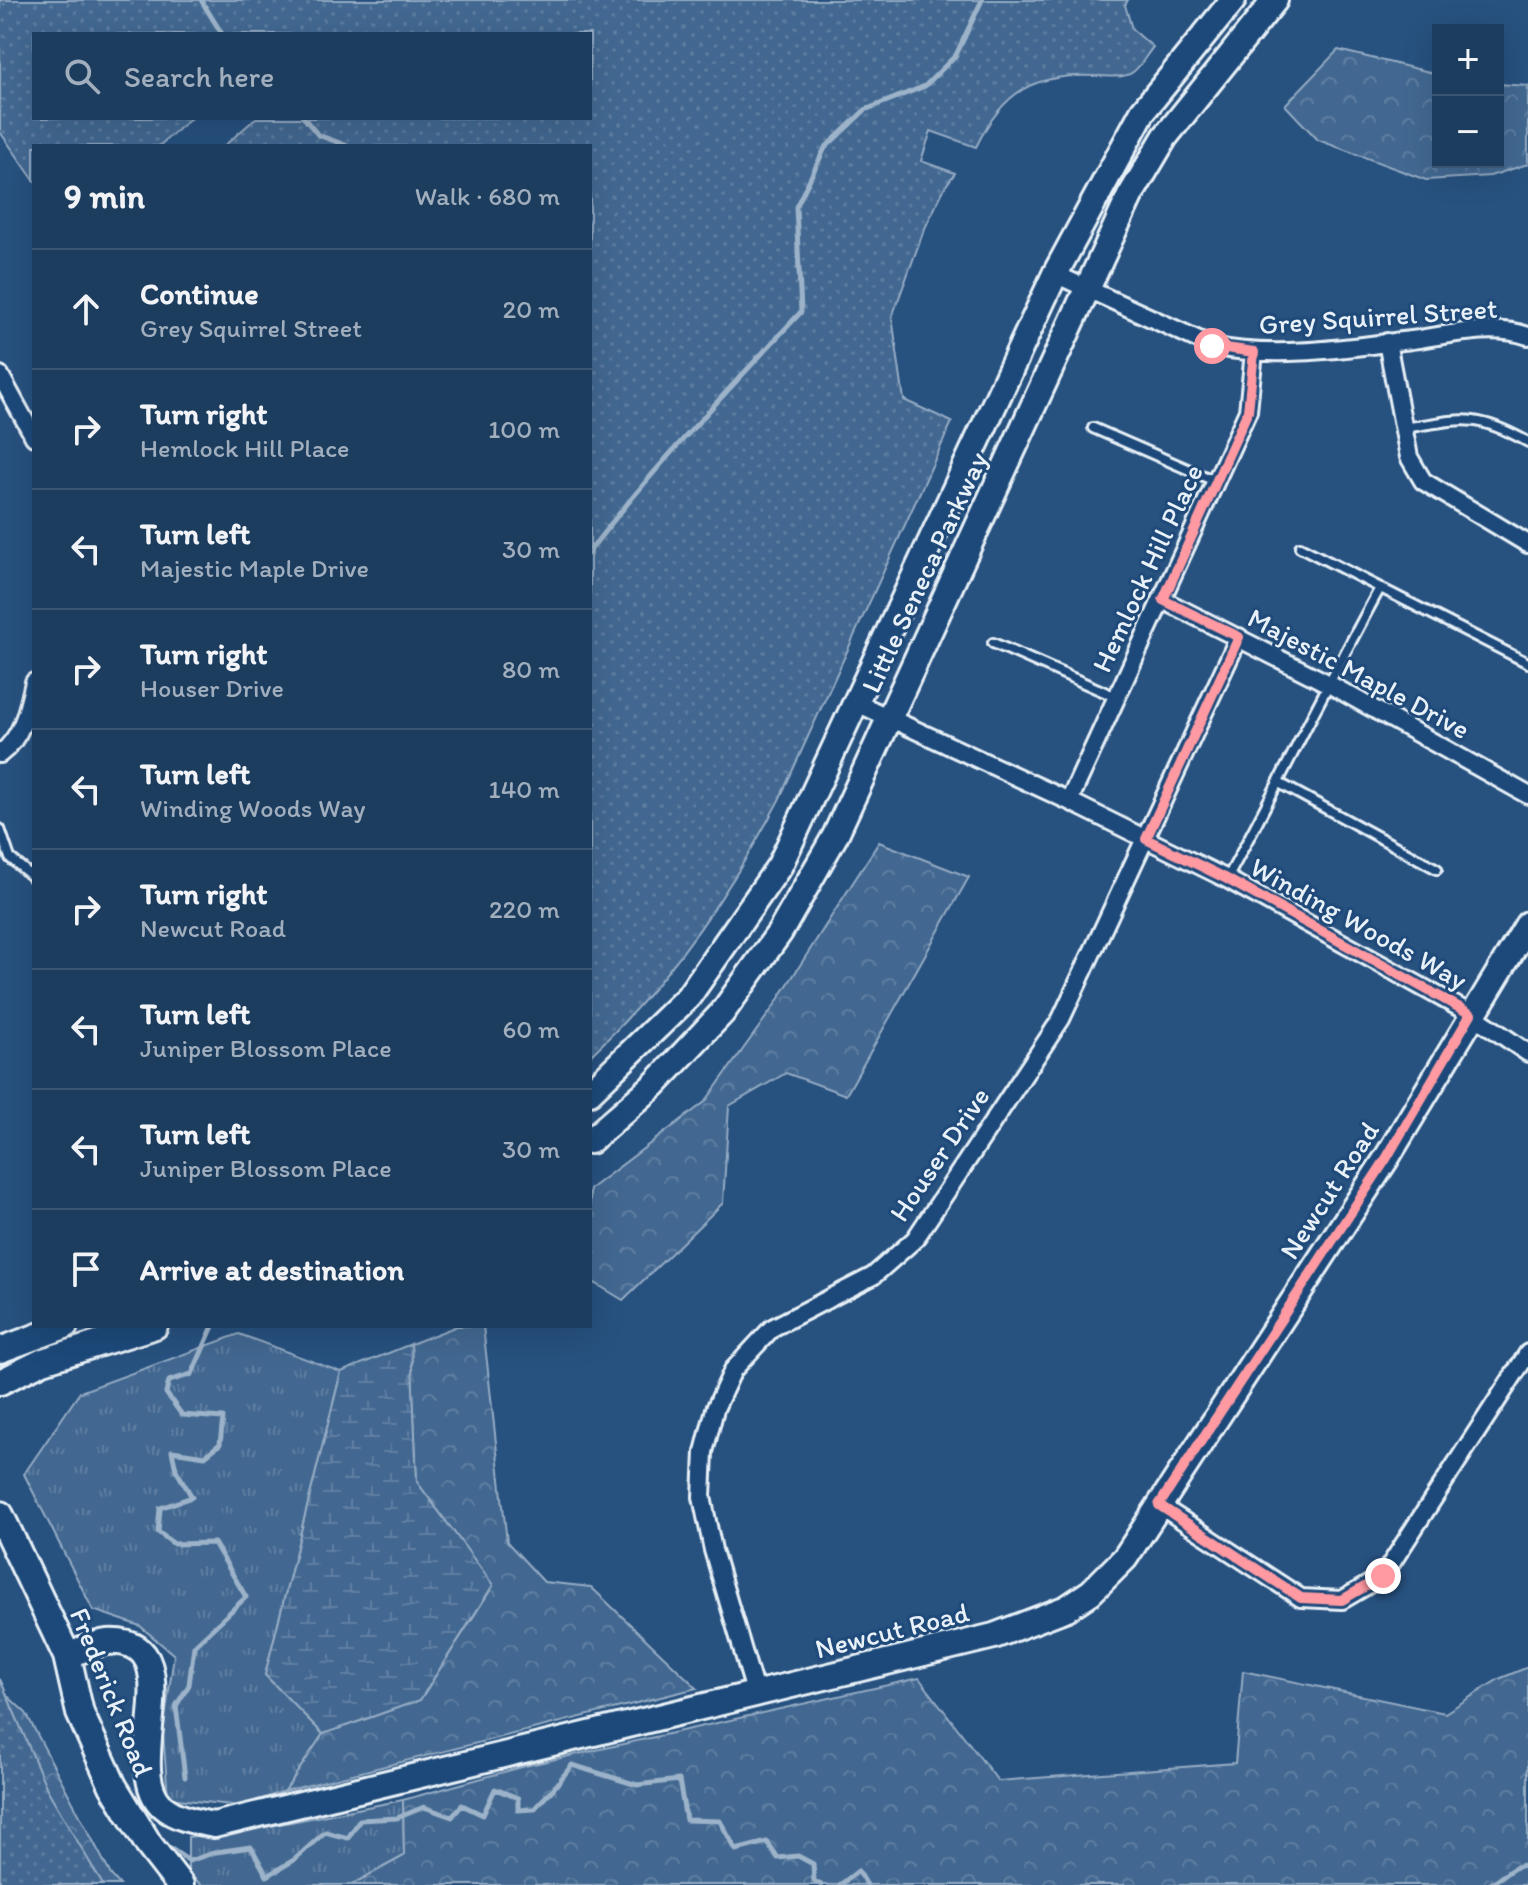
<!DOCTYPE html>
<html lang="en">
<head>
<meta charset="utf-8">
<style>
  :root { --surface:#1d3d5f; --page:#2a4868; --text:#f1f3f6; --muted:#a0aebd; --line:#3b5674 }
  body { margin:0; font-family:Itim,sans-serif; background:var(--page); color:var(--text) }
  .controls { position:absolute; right:24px; top:24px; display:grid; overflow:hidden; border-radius:0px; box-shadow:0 8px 32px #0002 }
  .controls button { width:72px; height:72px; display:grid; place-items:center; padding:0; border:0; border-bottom:2px solid var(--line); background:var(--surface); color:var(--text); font:40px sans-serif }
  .stop { position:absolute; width:24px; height:24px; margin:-18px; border:6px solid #ff9aa2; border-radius:50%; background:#fff }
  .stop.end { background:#ff9aa2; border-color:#fff; box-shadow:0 2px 8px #0008 }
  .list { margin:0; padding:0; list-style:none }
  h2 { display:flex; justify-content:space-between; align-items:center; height:104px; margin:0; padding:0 32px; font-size:34px }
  h2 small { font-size:26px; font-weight:400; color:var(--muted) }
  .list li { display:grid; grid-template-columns:52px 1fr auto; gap:24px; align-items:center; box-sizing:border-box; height:120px; padding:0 32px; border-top:2px solid var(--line) }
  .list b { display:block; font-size:30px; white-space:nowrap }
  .list p { margin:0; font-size:26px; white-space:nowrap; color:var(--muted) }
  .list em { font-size:26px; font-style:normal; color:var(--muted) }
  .icon { flex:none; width:44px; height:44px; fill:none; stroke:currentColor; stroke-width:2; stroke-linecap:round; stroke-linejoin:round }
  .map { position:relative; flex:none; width:1528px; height:1885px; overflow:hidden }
  .search { position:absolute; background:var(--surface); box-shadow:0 8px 32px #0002; left:32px; top:32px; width:560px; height:88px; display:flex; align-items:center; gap:20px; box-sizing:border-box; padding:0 28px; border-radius:0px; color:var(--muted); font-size:30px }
  .panel { position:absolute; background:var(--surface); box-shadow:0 8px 32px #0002; left:32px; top:144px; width:560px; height:1184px; border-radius:0px }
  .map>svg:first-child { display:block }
  .grass { fill:url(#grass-tufts); stroke:#96acc4; stroke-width:2 }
  .forest { fill:url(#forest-crowns); stroke:#96acc4; stroke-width:2 }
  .wetland { fill:url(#wetland-marsh); stroke:#96acc4; stroke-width:2 }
  .park { fill:url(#park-dots); stroke:#96acc4; stroke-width:2 }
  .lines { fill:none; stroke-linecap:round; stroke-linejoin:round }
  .stream { stroke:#9db3c9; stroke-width:5 }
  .lane-casing { stroke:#e8f1f8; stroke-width:14 }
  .street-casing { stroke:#e8f1f8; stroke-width:22 }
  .secondary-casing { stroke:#e8f1f8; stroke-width:30 }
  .primary-casing { stroke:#e8f1f8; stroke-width:32 }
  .lane { stroke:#1f4a7a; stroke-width:8 }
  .street { stroke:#1f4a7a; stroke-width:16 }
  .secondary { stroke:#1f4a7a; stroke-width:24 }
  .primary { stroke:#1f4a7a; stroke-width:26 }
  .route { stroke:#ff9aa2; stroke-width:10 }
  .labels { text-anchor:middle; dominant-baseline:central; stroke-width:6; stroke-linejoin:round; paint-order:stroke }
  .street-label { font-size:28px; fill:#e8f1f8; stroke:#1f4a7a }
</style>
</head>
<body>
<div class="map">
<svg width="1528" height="1885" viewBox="0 0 1528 1885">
  <defs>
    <pattern id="grass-tufts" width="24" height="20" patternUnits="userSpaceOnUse" patternTransform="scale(2)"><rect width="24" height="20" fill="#436891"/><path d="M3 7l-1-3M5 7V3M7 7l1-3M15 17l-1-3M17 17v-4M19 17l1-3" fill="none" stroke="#5e7ea1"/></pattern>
    <pattern id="forest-crowns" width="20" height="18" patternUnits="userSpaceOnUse" patternTransform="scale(2)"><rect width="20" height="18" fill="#436891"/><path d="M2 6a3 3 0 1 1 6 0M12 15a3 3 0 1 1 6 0" fill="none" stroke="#5e7ea1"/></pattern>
    <pattern id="wetland-marsh" width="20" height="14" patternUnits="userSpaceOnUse" patternTransform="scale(2)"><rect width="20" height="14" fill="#436891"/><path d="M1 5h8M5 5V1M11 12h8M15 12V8" fill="none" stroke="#5e7ea1"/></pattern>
    <pattern id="park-dots" width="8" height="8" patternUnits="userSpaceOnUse" patternTransform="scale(2)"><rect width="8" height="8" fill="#436891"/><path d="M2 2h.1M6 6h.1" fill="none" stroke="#5e7ea1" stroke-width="1.8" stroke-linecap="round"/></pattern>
  </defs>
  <rect width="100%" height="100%" fill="#27517f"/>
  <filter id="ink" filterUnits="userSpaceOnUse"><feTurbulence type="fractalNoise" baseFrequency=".0125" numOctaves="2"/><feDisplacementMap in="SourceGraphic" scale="16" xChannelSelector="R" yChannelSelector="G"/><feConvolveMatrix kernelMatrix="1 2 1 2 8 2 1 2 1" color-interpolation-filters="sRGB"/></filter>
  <g filter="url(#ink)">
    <path class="grass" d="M239,1334l102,38 -76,303 58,59 -38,57 -44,15 -73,-8 -5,-65 11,-78 -34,-29 -47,-16 -69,-136 56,-82z
      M403,1800l1,56 -53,29h-150l-13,-13v-35l77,-10z"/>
    <path class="forest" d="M1338,50l100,24v88h60v-78l30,2v78l-38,12 -64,4 -108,-40 -33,-35z
      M879,842l90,35 -123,218 -60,-22 -57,33 -6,97 -100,97 -33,-20v-91l115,-87 67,-93z
      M457,1326h26l24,216 37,40 47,5 106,101 -412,103 38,-57 97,-34 73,-114 -76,-104 -6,-138z
      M1528,1667v218h-1177l53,-29 -1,-56 126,-35 390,-87 79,103 237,-18 8,-92 202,42 54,-34z
      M0,1689l26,24 85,162 9,10h-120z"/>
    <path class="wetland" d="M411,1344l6,138 76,103 -73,115 -97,34 -58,-59 76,-303z"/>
    <path class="park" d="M0,0h1128l-3,5 7,24 21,18c-6,7 -12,19 -20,25 -9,7 -26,4 -37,4 -62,-3 -93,15 -120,71l-45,-16 -10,30 34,12 -10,14 -21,43 -32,87 12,83 48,22 -173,378c-50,94 -110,182 -189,256v-910h-366l32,-28h334v-84h-556v84h157l-32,28h-125v34l-34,-48z
      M0,1679l47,110 56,96h-103z"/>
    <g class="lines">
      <path class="stream" d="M201,0l21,34
        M304,118l14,17 30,11
        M590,554l1,-5c65,-84 138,-160 210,-237l-5,-105 29,-59 40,-38 60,-24 31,-31 26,-55
        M185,1777l-9,-71 13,-21 5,-39 52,-49 -32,-54 -40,1 -16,-12 2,-24 32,-11 -16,-27 -4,-19 33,5 15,-12 3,-26 -41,-3 -16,-22 3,-12 23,-7 21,-48
        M170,1848l19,13 27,-9 35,-5 16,29 27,-16 31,-28 23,6 12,-18 37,-2 27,-11 28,10 10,-12 21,10 12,-26 23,9v12l16,-1 19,-20 19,-24 65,20 42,-5 7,40 34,1 16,29 31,-8 11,16 20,-2 15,8 1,17 7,4
        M840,1885l18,-14 9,14
        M1489,1885l27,-18 12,-3"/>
      <defs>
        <path id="lane" d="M1093,428l122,53
          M1404,428c58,-9 70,-16 124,14
          M1300,547l228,116
          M993,643l123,54
          M1279,783l158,86
          M0,829l10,29 24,20
          M1227,879c52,-96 100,-195 153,-291"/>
        <path id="street" d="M1055,274l157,72c66,14 140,1 207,-7 34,-5 75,-15 109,-3
          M1387,342l22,115 14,24 105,63
          M0,375l34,62
          M1163,600l164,83 201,112
          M857,703l212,98 158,78 244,135 57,39
          M0,754c23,-17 28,-46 34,-72
          M1069,801l179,-390 6,-59
          M1159,1505l142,93 41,2 41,-24 145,-223
          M756,1695l-43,-145 -11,-53 2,-45 11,-43 18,-39 39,-42 101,-52 42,-37 146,-220 178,-382"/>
        <path id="secondary" d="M590,1092l98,-95 92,-132 275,-591 88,-163 90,-111
          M590,1141l64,-56 68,-72 58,-81 55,-96 295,-640 35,-59 110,-137
          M0,1350l65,-24
          M0,1382l43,-21 112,-35
          M67,1656c12,-4 27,-13 40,-14 89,-5 12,124 55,164 13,12 35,16 52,19l780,-189 73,-28 24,-16 34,-34 261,-399 142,-235"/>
        <path id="primary" d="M0,1515l67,141 13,57 33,73 36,59 31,40"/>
      </defs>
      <use href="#lane" class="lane-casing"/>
      <use href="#street" class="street-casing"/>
      <use href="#secondary" class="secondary-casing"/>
      <use href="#primary" class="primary-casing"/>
      <use href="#lane" class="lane"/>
      <use href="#street" class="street"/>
      <use href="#secondary" class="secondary"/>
      <use href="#primary" class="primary"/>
    </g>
  </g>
  <g class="lines" filter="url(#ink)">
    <path class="route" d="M1212,346l42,6 -6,59 -85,189 76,37 -93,202 81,40 244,135 -85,145 -227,346 142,93 41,2 41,-24"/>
  </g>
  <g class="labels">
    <g class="street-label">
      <text transform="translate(1378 316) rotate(-4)">Grey Squirrel Street</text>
      <text transform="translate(1147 568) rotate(-65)">Hemlock Hill Place</text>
      <text transform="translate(924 572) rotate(-65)">Little Seneca Parkway</text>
      <text transform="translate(1359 673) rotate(28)">Majestic Maple Drive</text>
      <text transform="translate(1359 923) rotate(29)">Winding Woods Way</text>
      <text transform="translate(939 1154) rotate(-56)">Houser Drive</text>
      <text transform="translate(1329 1190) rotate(-57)">Newcut Road</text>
      <text transform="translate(892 1630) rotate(-14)">Newcut Road</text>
      <text transform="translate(112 1692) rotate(68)">Frederick Road</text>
    </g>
  </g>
</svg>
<div class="controls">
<button>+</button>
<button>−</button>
</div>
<div class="stop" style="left:1212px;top:346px"></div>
<div class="stop end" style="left:1383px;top:1576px"></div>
<div class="search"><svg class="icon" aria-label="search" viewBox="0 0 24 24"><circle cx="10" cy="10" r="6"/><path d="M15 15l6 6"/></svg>Search here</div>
<section class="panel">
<h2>9 min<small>Walk · 680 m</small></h2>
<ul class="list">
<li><svg class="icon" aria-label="ahead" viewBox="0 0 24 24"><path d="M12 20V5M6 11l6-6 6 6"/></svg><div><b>Continue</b><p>Grey Squirrel Street</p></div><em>20 m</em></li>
<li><svg class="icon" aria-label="right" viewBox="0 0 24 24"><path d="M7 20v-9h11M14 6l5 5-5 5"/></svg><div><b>Turn right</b><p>Hemlock Hill Place</p></div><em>100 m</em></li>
<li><svg class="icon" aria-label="left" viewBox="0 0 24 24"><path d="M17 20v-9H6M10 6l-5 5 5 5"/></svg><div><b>Turn left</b><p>Majestic Maple Drive</p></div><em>30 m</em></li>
<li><svg class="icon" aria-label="right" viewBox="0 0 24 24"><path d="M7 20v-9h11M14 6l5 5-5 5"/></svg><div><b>Turn right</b><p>Houser Drive</p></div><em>80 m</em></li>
<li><svg class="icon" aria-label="left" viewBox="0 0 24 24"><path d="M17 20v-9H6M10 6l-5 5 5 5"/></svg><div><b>Turn left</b><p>Winding Woods Way</p></div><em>140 m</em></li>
<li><svg class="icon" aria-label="right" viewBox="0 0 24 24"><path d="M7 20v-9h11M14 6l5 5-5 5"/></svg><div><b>Turn right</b><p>Newcut Road</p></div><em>220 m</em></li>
<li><svg class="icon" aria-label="left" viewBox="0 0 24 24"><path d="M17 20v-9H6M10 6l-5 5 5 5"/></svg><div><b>Turn left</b><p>Juniper Blossom Place</p></div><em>60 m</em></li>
<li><svg class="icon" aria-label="left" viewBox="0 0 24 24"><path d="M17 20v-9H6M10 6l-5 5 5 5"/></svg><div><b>Turn left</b><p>Juniper Blossom Place</p></div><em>30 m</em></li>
<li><svg class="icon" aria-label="arrive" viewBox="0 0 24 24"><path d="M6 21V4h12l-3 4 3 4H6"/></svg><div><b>Arrive at destination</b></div></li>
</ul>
</section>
</div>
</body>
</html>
